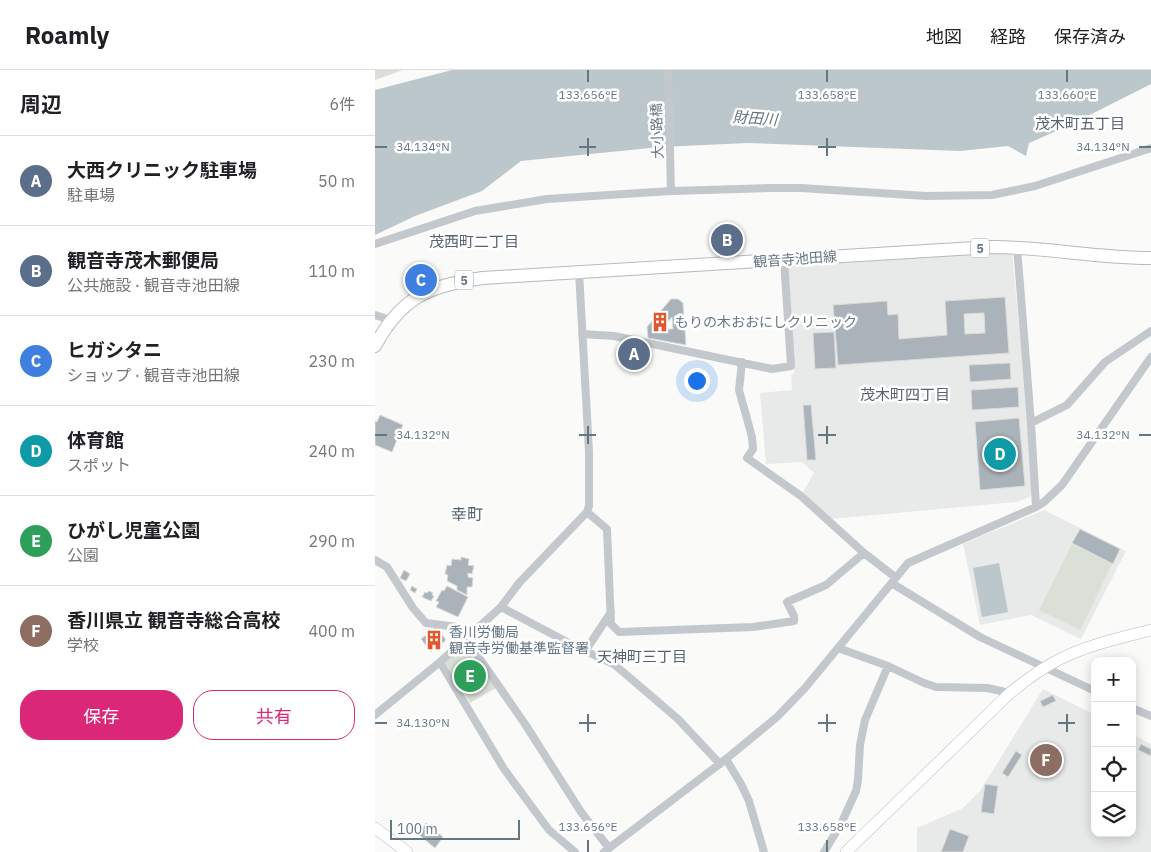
<!DOCTYPE html>
<html lang="ja">
<head>
<meta charset="utf-8">
<style>
  :root { --surface:#fff; --page:#f2f2f2; --text:#202124; --muted:#757577; --line:#e0e0e0; --accent:#db2777 }
  body { margin:0; font-family:"IBM Plex Sans","Noto Sans JP",sans-serif; background:var(--page); color:var(--text) }
  .controls { position:absolute; right:15px; bottom:15px; display:grid; overflow:hidden; border-radius:10px; box-shadow:0 2px 12px #0003 }
  .controls button { width:45px; height:45px; display:grid; place-items:center; padding:0; border:0; border-bottom:1px solid var(--line); background:var(--surface); color:var(--text); font:25px sans-serif }
  .scale { position:absolute; left:15px; bottom:12px; width:130px; box-sizing:border-box; padding-left:5px; border:2px solid #657683; border-top:0; font-size:14px; line-height:18px; white-space:nowrap; color:#657683; -webkit-text-stroke:4px #fff; paint-order:stroke }
  .you { position:absolute; left:321px; top:310px; width:18px; height:18px; margin:-12px; border:4px solid #fff; border-radius:50%; background:#1a73e8; box-shadow:0 0 0 8px #1a73e833 }
  .badge { display:grid; place-items:center; width:32px; height:32px; border-radius:50%; background:var(--accent); color:#fff; font-size:16px; font-weight:700 }
  .pin { position:absolute; translate:-50% -50%; border:2px solid #fff; box-shadow:0 1px 5px #0006 }
  .list { margin:0; padding:0; list-style:none }
  h2 { display:flex; justify-content:space-between; align-items:center; height:65px; margin:0; padding:0 20px; font-size:21px }
  h2 small { font-size:16px; font-weight:400; color:var(--muted) }
  .list li { display:grid; grid-template-columns:32px 1fr auto; gap:15px; align-items:center; box-sizing:border-box; height:90px; padding:0 20px; border-top:1px solid var(--line) }
  .list b { display:block; font-size:19px; white-space:nowrap }
  .list p { margin:0; font-size:16px; white-space:nowrap; color:var(--muted) }
  .list em { font-size:16px; font-style:normal; color:var(--muted) }
  .actions { display:flex; gap:10px; padding:15px 20px }
  .actions a { flex:1; padding:11px 0; border:1px solid var(--accent); border-radius:20px; text-align:center; font-size:18px; color:var(--accent) }
  .actions .main { background:var(--accent); color:#fff }
  .icon { flex:none; width:28px; height:28px; fill:none; stroke:currentColor; stroke-width:2; stroke-linecap:round; stroke-linejoin:round }
  .map { position:relative; flex:none; width:776px; height:782px; overflow:hidden }
  header { display:flex; align-items:center; gap:30px; box-sizing:border-box; height:70px; padding:0 25px; background:var(--surface); border-bottom:1px solid var(--line) }
  header strong { font-size:24px }
  nav { display:flex; gap:28px; margin-inline-start:auto; font-size:18px }
  main { display:flex }
  aside { flex:1; background:var(--surface) }
  .map>svg:first-child { display:block }
  .built { fill:#e8e9e9 }
  .green { fill:#dadfd7 }
  .water { fill:#bbc7cb }
  .building { fill:#aab3b9; stroke:#dcdcda; fill-rule:evenodd }
  .lines { fill:none; stroke-linecap:round; stroke-linejoin:round }
  .secondary-casing { stroke:#b3babf; stroke-width:12 }
  .primary-casing { stroke:#b5babe; stroke-width:14 }
  .street { stroke:#c3c8cc; stroke-width:8 }
  .secondary { stroke:#fff; stroke-width:11 }
  .primary { stroke:#fff; stroke-width:12 }
  .ticks { fill:none; stroke:#657683; stroke-width:2 }
  .labels { text-anchor:middle; dominant-baseline:central; stroke-width:5; stroke-linejoin:round; paint-order:stroke }
  .shield { fill:#fff; stroke:#939fa8; stroke-width:1 }
  .shield-label { font-size:12px; font-weight:bold; fill:#657683 }
  .street-label { font-size:14px; fill:#657683; stroke:#fff }
  .poi-label { font-size:14px; fill:#657683; stroke:#fff; text-anchor:start }
  .water-label { font-size:15px; font-style:italic; fill:#60757c; stroke:#fff }
  .neighbourhood-label { font-size:15px; fill:#57646e; stroke:#fff }
  .quarter-label { font-size:16px; fill:#57646e; stroke:#fff }
  .ticks-label { font-size:12px; text-anchor:middle; fill:#657683; stroke:#fff; stroke-width:5; stroke-linejoin:round; paint-order:stroke }
</style>
</head>
<body>
<header>
<strong>Roamly</strong>
<nav><a>地図</a><a>経路</a><a>保存済み</a></nav>
</header>
<main>
<aside>
<h2>周辺<small>6件</small></h2>
<ul class="list">
<li><span class="badge" style="background:#5c6f8a">A</span><div><b>大西クリニック駐車場</b><p>駐車場</p></div><em>50 m</em></li>
<li><span class="badge" style="background:#5c6f8a">B</span><div><b>観音寺茂木郵便局</b><p>公共施設 · 観音寺池田線</p></div><em>110 m</em></li>
<li><span class="badge" style="background:#3f7fe0">C</span><div><b>ヒガシタニ</b><p>ショップ · 観音寺池田線</p></div><em>230 m</em></li>
<li><span class="badge" style="background:#0f9aa8">D</span><div><b>体育館</b><p>スポット</p></div><em>240 m</em></li>
<li><span class="badge" style="background:#2e9e5b">E</span><div><b>ひがし児童公園</b><p>公園</p></div><em>290 m</em></li>
<li><span class="badge" style="background:#8d6e63">F</span><div><b>香川県立 観音寺総合高校</b><p>学校</p></div><em>400 m</em></li>
</ul>
<div class="actions"><a class="main">保存</a><a>共有</a></div>
</aside>
<div class="map">
<svg width="776" height="782" viewBox="0 0 776 782">
  <rect width="100%" height="100%" fill="#fafaf8"/>
  <path class="built" d="M637,182l22,234 -4,11 -14,5 -185,17 -28,-27 11,-19 -12,-11 -36,2 -6,-71 32,-3 -1,-15 3,-2 -7,-108z
    M669,440l82,41 -45,88 -50,-24 -51,10 -17,-81z
    M668,619l52,26v118h37v-99l19,10v108h-234v-24l46,-20 17,-17z"/>
  <path class="green" d="M0,0h28l-28,10z
    M697,474l40,20 -32,66 -41,-20z
    M84,578l8,2 29,38 -26,15 -24,-39v-5z"/>
  <path class="water" d="M77,0h699v14l-81,41 -41,18 -3,13 -18,-10 -48,5 -212,-8 -88,4 -139,14 -39,30 -67,25 -40,19v-145z
    M624,493l9,49 -26,5 -9,-49z"/>
  <path class="building" d="M360,159v21h-16l-1,-20z
    M630,227l4,56 -171,12 -5,-60 54,-4 1,14 10,-1 1,25 48,-4 -2,-34zM609,243l1,20 -20,1 -1,-20z
    M296,229h7l5,4 3,42 -38,-7 -1,-11zM297,247l1,12h-8l-2,-2z
    M459,262l2,36 -21,1 -2,-36z
    M635,293l1,16 -41,3 -1,-17z
    M643,317l1,20 -47,3 -1,-20z
    M428,335h8l5,55h-9z
    M5,345l23,10 -11,27 -17,-7v-24l2,1z
    M644,348l6,68 -45,4 -5,-68z
    M705,459l40,20 -7,15 -41,-21z
    M86,487l8,2 -1,6 6,1 -2,8 -4,-1v4l5,1 -1,9h-5v8l-10,-5v-4l-10,-5 1,-6 -3,-1 2,-9 4,1 1,-7 9,1z
    M29,500l6,4 -4,7 -6,-3z
    M37,516l5,3 -2,4 -5,-3z
    M72,516l21,11 -10,20 -22,-10 3,-5 -3,-1 6,-11 2,1z
    M54,521l4,2 -1,2 2,1 -3,5 -9,-4 3,-5 2,1z
    M61,557l10,13 -15,12 -10,-13z
    M678,625l3,6 -13,6 -3,-6z
    M766,674l10,5v7l-13,-6z
    M641,681l6,4 -14,22 -6,-4z
    M610,714l13,2 -4,28 -13,-2z
    M51,753l17,14 -8,11 -17,-14z
    M575,759l19,7 -6,16h-22z"/>
  <g class="lines">
    <defs>
      <path id="secondary" d="M0,758l32,24
        M471,782l164,-159c16,-13 31,-24 48,-33 29,-15 62,-22 93,-30"/>
      <path id="primary" d="M0,276c26,-49 55,-61 108,-68l508,-31c53,0 106,11 160,11"/>
    </defs>
    <use href="#secondary" class="secondary-casing"/>
    <use href="#primary" class="primary-casing"/>
    <path class="street" d="M293,0l3,121
      M0,174l100,-33 72,-12 124,-8 99,-3h31l125,8 66,-1 43,-9 116,-38
      M642,177l14,176 5,84
      M0,245l16,5
      M207,264l32,2 158,33 19,-3 -7,-107
      M367,292l-3,28 13,47 1,12 -6,9 54,38 63,57 31,24
      M656,353l36,-18 38,-43 46,-31
      M212,442l20,17 4,95 8,8 134,-5 41,-6v-5l-7,-14 39,-17 38,-32
      M0,490l12,7 26,41 13,15 31,4 13,8
      M518,514l87,53 115,54
      M126,537l70,37 44,21 63,54 42,45
      M91,569l59,85 56,88 28,36
      M463,578l50,18 36,17 12,4 51,1 23,5
      M211,580l25,-38
      M65,592l64,107 45,61 26,22
      M757,638l19,8
      M0,645l65,-53 61,-55 18,-24 68,-71 2,-6v-54l-10,-180
      M351,689l15,25 8,17 15,51
      M229,782l122,-93 51,-42 28,-29 103,-125 128,-56 8,-5 18,-17 89,-128
      M449,782l17,-28 15,-33 2,-11 2,-35 5,-25 23,-54"/>
    <use href="#secondary" class="secondary"/>
    <use href="#primary" class="primary"/>
  </g>
  <path class="ticks" d="M213,0v12M452,0v12M692,0v12M213,68v18M452,68v18M0,77h12M204,77h17M443,77h18M764,77h12M213,356v18M452,356v18M0,365h12M204,365h17M443,365h18M764,365h12M213,644v18M452,644v18M692,644v18M0,653h12M204,653h17M443,653h18M683,653h17M213,770v12M452,770v12"/>
  <defs>
    <symbol id="building-bare" viewBox="-9 -9 18 18"><path d="M-4-6H4V6H1V3H-1V6H-4ZM-2.5-4.3h1.7v1.8h-1.7ZM.8-4.3h1.7v1.8H.8ZM-2.5-1h1.7V.8h-1.7ZM.8-1h1.7V.8H.8Z" fill="#e4572e" stroke="#fff" stroke-width="2.5" paint-order="stroke"/></symbol>
  </defs>
  <g fill-rule="evenodd">
    <use href="#building-bare" x="271" y="238" width="28" height="28"/>
    <use href="#building-bare" x="45" y="556" width="28" height="28"/>
  </g>
  <g class="labels">
    <g class="shield">
      <rect x="596" y="168.5" width="18" height="19" rx="4"/>
      <rect x="80" y="200.5" width="18" height="19" rx="4"/>
    </g>
    <g class="shield-label">
      <text x="605" y="178">5</text>
      <text x="89" y="210">5</text>
    </g>
    <g class="street-label">
      <text transform="translate(282 61) rotate(-92)">大小路橋</text>
      <text transform="translate(420 189) rotate(-4)">観音寺池田線</text>
    </g>
    <g class="poi-label">
      <text x="300" y="252">もりの木おおにしクリニック</text>
      <text x="74" y="562">香川労働局<tspan x="74" dy="16">観音寺労働基準監督署</tspan></text>
    </g>
    <g class="water-label">
      <text transform="translate(380 48) rotate(4)">財田川</text>
    </g>
    <g class="neighbourhood-label">
      <text x="705" y="53">茂木町五丁目</text>
      <text x="99" y="171">茂西町二丁目</text>
      <text x="530" y="324">茂木町四丁目</text>
      <text x="267" y="586">天神町三丁目</text>
    </g>
    <g class="quarter-label">
      <text x="92" y="444">幸町</text>
    </g>
  </g>
  <g class="ticks-label">
    <text x="213" y="29">133.656°E</text>
    <text x="452" y="29">133.658°E</text>
    <text x="692" y="29">133.660°E</text>
    <text x="48" y="81">34.134°N</text>
    <text x="728" y="81">34.134°N</text>
    <text x="48" y="369">34.132°N</text>
    <text x="728" y="369">34.132°N</text>
    <text x="48" y="657">34.130°N</text>
    <text x="213" y="761">133.656°E</text>
    <text x="452" y="761">133.658°E</text>
  </g>
</svg>
<div class="controls">
<button>+</button>
<button>−</button>
<button><svg class="icon" aria-label="locate" viewBox="0 0 24 24"><circle cx="12" cy="12" r="6"/><path d="M12 2v4M12 18v4M2 12h4M18 12h4"/></svg></button>
<button><svg class="icon" aria-label="layers" viewBox="0 0 24 24"><path d="M12 4l9 5-9 5-9-5zM3 14l9 5 9-5"/></svg></button>
</div>
<div class="scale">100 m</div>
<div class="you"></div>
<div class="pin badge" style="left:259px;top:284px;background:#5c6f8a">A</div>
<div class="pin badge" style="left:352px;top:170px;background:#5c6f8a">B</div>
<div class="pin badge" style="left:46px;top:210px;background:#3f7fe0">C</div>
<div class="pin badge" style="left:625px;top:384px;background:#0f9aa8">D</div>
<div class="pin badge" style="left:95px;top:606px;background:#2e9e5b">E</div>
<div class="pin badge" style="left:671px;top:690px;background:#8d6e63">F</div>
</div>
</main>
</body>
</html>
